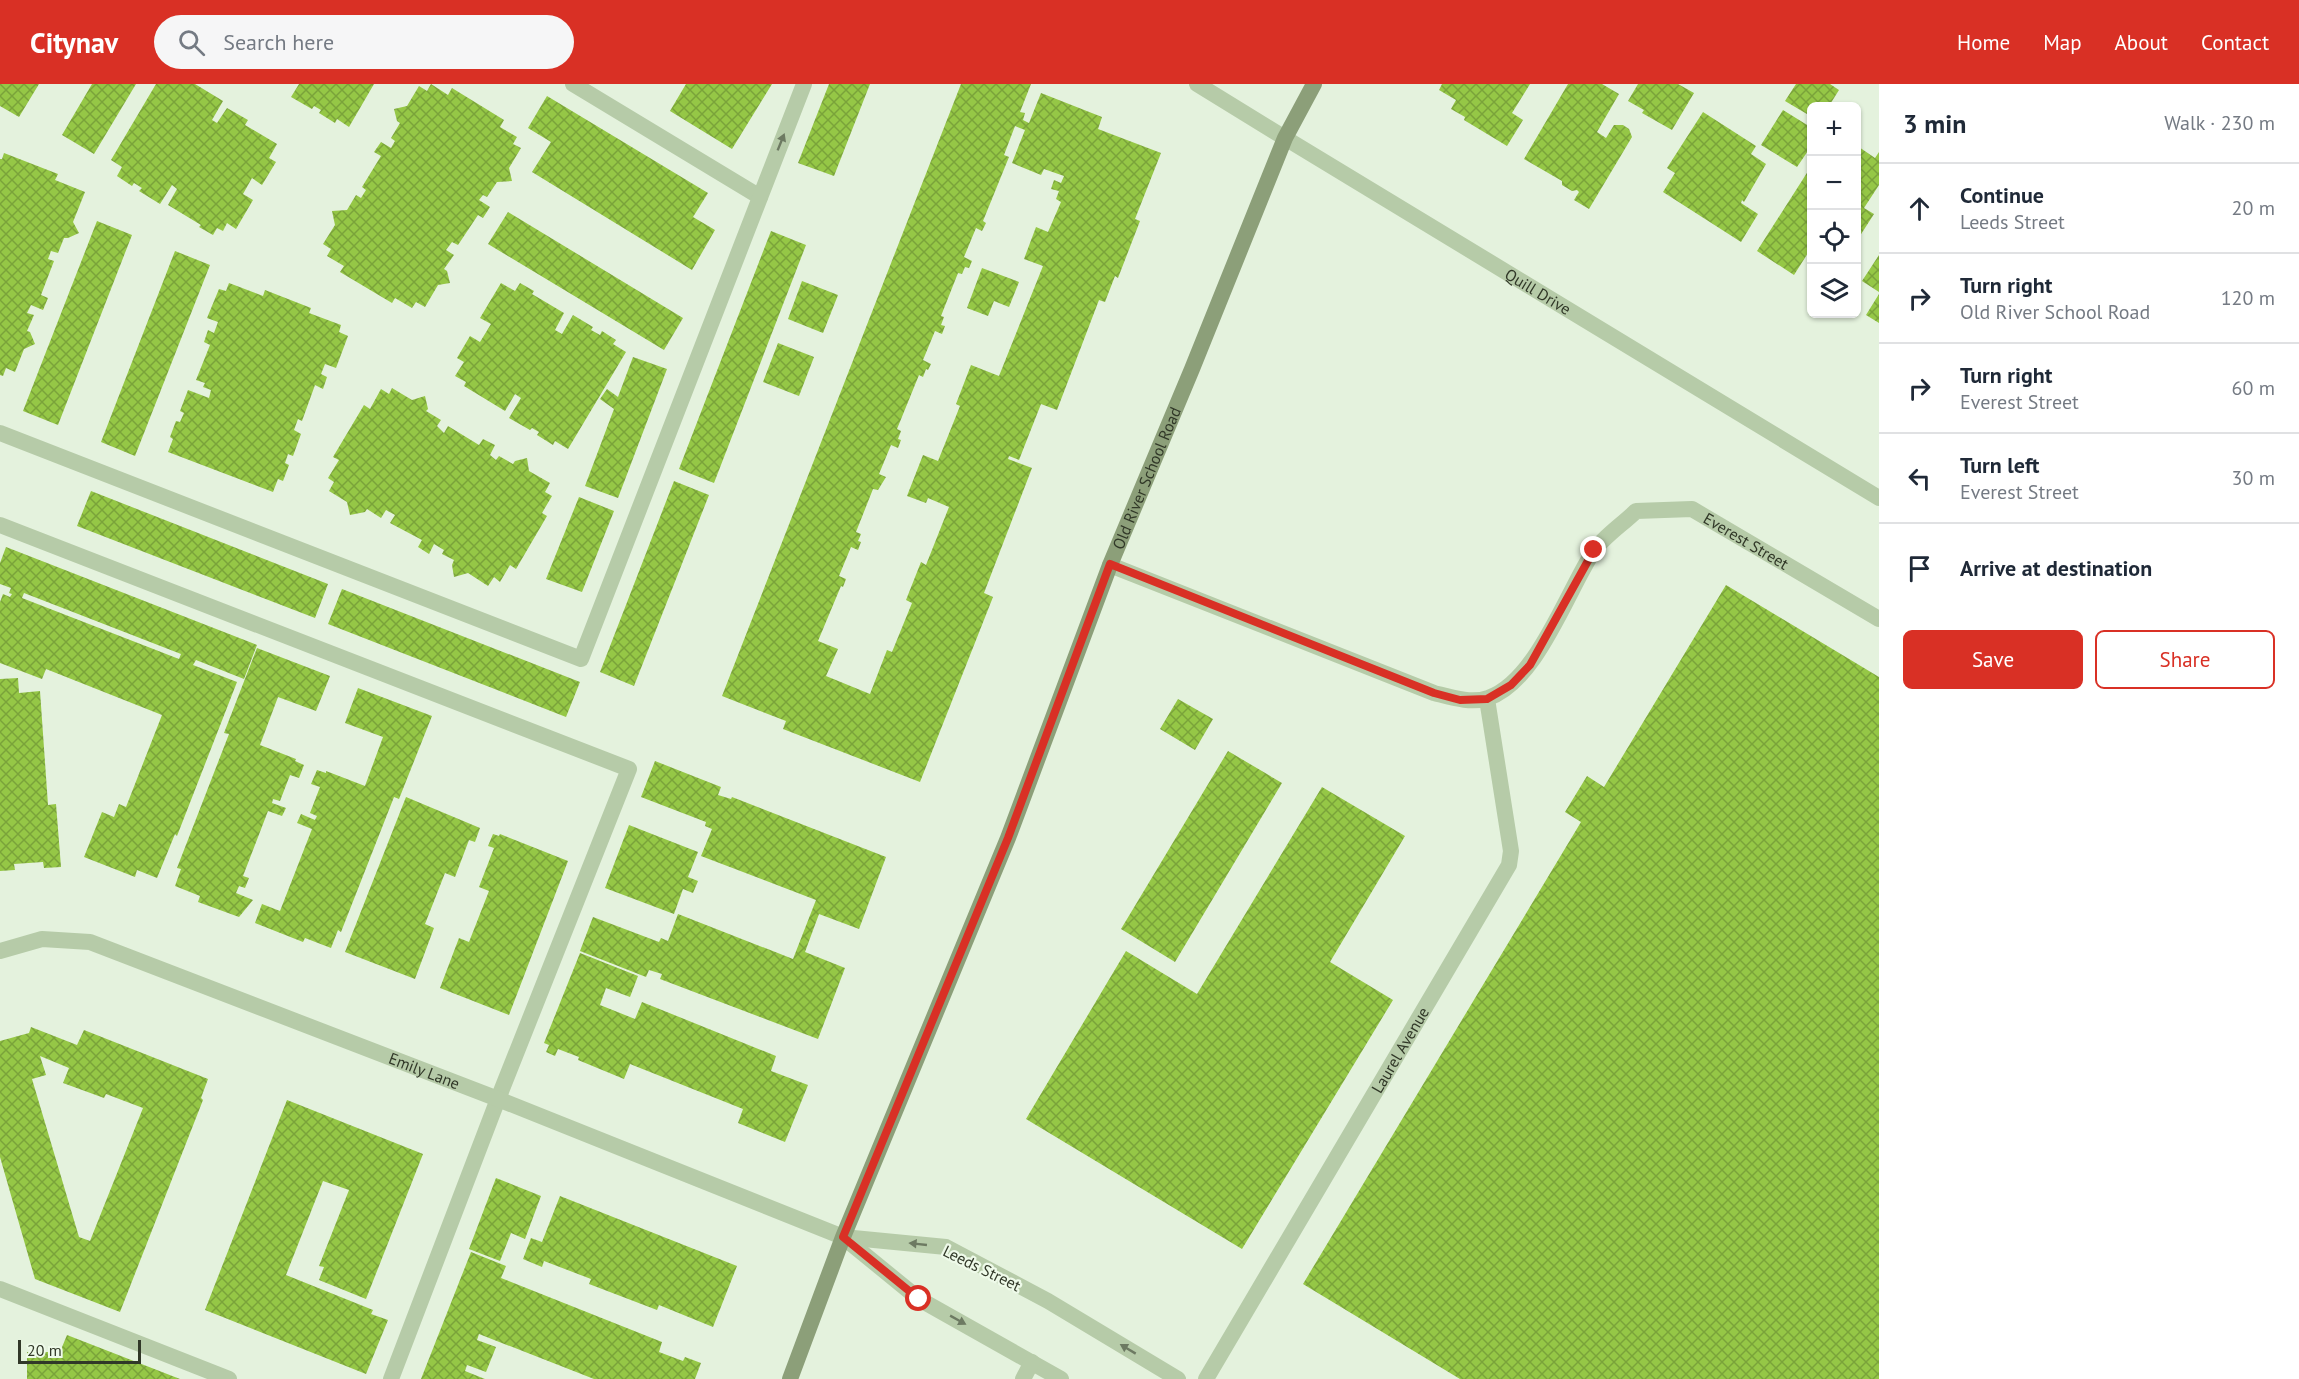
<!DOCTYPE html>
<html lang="en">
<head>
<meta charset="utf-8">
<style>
  :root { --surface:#fff; --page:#f6f6f7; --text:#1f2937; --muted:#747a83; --line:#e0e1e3; --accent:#d93025 }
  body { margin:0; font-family:"PT Sans",sans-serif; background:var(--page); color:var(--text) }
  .controls { position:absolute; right:18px; top:18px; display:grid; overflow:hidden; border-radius:9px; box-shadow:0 2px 4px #0004 }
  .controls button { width:54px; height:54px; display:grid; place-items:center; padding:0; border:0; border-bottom:2px solid var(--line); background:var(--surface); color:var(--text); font:30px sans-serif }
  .scale { position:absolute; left:18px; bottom:15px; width:123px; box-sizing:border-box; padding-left:6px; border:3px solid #313828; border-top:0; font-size:16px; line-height:21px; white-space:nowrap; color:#313828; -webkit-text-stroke:4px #eefae9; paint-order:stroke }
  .stop { position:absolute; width:18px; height:18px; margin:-14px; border:4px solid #d93025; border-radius:50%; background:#fff }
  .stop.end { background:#d93025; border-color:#fff; box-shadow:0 2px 6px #0008 }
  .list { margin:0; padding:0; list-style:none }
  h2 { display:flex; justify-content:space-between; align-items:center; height:78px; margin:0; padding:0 24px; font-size:26px }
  h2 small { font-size:20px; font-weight:400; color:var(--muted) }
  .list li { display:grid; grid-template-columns:39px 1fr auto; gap:18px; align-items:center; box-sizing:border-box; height:90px; padding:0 24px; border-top:2px solid var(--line) }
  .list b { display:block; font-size:22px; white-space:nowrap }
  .list p { margin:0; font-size:20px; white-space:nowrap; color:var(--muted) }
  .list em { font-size:20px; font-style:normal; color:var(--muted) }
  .actions { display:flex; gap:12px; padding:18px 24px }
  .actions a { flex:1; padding:14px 0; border:2px solid var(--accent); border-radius:9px; text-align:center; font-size:21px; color:var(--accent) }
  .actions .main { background:var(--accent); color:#fff }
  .icon { flex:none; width:33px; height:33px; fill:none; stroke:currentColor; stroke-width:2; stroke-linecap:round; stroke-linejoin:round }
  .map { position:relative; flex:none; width:1879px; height:1295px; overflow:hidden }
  header { display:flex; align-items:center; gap:36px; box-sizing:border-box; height:84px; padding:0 30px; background:var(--accent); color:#fff }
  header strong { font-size:28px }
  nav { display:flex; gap:33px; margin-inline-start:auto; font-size:21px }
  .search { width:420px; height:54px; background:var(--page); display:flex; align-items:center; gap:15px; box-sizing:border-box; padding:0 21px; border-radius:33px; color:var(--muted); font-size:22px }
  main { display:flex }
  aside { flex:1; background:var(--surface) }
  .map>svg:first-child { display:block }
  .building { fill:url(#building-cross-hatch); fill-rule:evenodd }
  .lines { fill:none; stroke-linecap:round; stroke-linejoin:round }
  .service { stroke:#b6cba8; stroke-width:16 }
  .minor { stroke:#b6cba8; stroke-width:16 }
  .tertiary { stroke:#b6cba8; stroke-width:16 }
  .secondary { stroke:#8c9f79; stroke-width:16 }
  .oneway { fill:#6d7a62 }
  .route { stroke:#d93025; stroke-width:8 }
  .labels { text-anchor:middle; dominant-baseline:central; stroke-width:4.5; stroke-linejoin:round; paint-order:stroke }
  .street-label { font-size:16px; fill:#313828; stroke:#eefae9 }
</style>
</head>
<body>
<header>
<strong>Citynav</strong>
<div class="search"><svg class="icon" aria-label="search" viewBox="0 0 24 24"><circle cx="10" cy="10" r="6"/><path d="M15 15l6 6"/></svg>Search here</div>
<nav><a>Home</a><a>Map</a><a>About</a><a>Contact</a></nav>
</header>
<main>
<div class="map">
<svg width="1879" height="1295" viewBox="0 0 1879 1295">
  <defs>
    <pattern id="building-cross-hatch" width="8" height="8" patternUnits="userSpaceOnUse" patternTransform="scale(1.5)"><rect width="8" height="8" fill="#95c746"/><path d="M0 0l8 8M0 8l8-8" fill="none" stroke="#7aa33a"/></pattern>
  </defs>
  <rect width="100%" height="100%" fill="#e4f2dd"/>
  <path class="building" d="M0,0h39l-20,33 -19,-11z
    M92,0h44l-42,70 -32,-19z
    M156,0h39l28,17 -11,19 5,3 10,-15 21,12 -3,5 32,19 -8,14 7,4 -14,23 -10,-7 -9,16 10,6 -17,29 -9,-6 -4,8 -6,-3 -4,7 -14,-8 2,-2 -33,-20 9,-16 -5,-4 -12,19 -21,-13 3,-3 -8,-5 -2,3 -15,-10 5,-9 -11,-7z
    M299,0h75l-25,43 -12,-8 -2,4 -16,-10 2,-3 -7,-4 -2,3 -21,-12z
    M431,0l17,11 4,-7 52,32 -4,7 17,10 -4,7 8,4 -12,20 3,13 -15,1 -10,15 -4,-2 -4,5 11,7 -7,11 -5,-3 -20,30 -6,-3 -6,8 8,5 -10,14 3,2 3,12 -12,2 -13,22 -9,-5 -4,6 -17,-10 -3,5 -52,-31 4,-6 -17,-10 4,-7 -8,-5 12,-19 -3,-14 15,-1 9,-15 5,3 5,-8 -4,-3 19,-31 -7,-4 7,-10 10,6 4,-7 -4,-3 9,-15 -3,-2 -3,-12 13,-3 12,-20 8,5z
    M686,0h86l-40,65 -62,-38z
    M829,0h41l-36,92 -36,-13z
    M961,0h70l-11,28 5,1 -2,7 6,3 12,-30 61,24 -4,12 63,24 -26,66 5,2 -22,57 -3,-2 -10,26 -6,-2 -42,110 -16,-6 -22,56 -10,-4 -1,3 24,9 -48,125 9,4 -73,185 -137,-53 3,-8 -64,-25zM1015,42l10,4 -13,33 29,12 3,-6 20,7 -3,7 -7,-3 -3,9 8,2 -3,8 5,3 -13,30 -12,-5 -12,32 19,7 -44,110 -28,-11 -15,39 4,2 -22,55 -15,-6 -16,41 19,7 2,-5 21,9 -23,58 -5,-3 -15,38 6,3 -20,49 -5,-2 -17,44 -44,-18 12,-27 -20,-8 23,-55 2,1 3,-8 -7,-3 12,-29 7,3 3,-8 -3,-1 3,-7 -5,-2 17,-43 5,1 8,-13 -7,-3 12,-29 7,3 3,-8 -3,-1 3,-8 -4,-2 22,-54 4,2 3,-8 2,1 3,-6 -8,-4 12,-29 7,3 3,-8 -4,-1 3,-8 -3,-1 17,-43 4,1 3,-7 4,1 3,-7 -8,-4 12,-29 6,3 4,-8 -3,-2 26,-64 -5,-2z
    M1442,0h88l-18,29 11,7 -16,26 -43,-26 1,-3 -14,-8 5,-9 -17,-10z
    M1568,0h34l17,10 -22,38 9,6 8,-13h9l6,4 3,8 -43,72 -15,-9 5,-8 -2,-2 -5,1 -10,-6v-4l-38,-22z
    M1638,0h40l16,9 -22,37 -30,-17 2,-3 -16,-9z
    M1796,0h34l9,6 -10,16h-17v11l-27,-16z
    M547,12l161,97 -15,24 22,13 -23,40 -160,-98 19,-30 -23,-14z
    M1783,26l29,18v17l-15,22 -36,-22z
    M1703,28l53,34 -5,8 15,10 -22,38 -2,-2 -1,3 17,11 -17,28 -78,-50 12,-19 -8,-5z
    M1856,61l19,13 4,-6v33l-15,23 10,6 -18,28z
    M4,69l54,21 -3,6 30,12 -12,30 6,11 -11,5h-4l-6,15 -7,-2 -3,8 6,2 -13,34 7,3 -5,12 -12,-5 -4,8 7,2 -7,16 3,1 5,12 -11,5 -9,23 -9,-4 -3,8 -3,-1v-216h2z
    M1812,81v90l-4,-2 -14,22 -37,-24z
    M508,128l175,106 -19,32 -176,-106z
    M97,137l35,14 -74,190 -35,-14z
    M771,147l35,14 -92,238 -35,-14z
    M175,167l35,14 -75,191 -34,-14z
    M1879,171v37l-17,-11z
    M982,184l37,14 -10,25 -15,-6 -6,15 -21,-8z
    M802,197l36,14 -15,38 -35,-14z
    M229,199l34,13 2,-6 46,18 -2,5 32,12 -2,7 9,4 -12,32 -11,-4 -4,10 6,3 -4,12 -8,-4 -13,36 -4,-2 -4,11 7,4 -8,22 -5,-2 -3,9 4,2 -6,16 -5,-2 -5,13 -105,-40 5,-13 -3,-2 6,-16 4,1 4,-9 -4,-2 8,-21 21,8 2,-8 -8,-3 2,-4 -9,-3 14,-35 -6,-3 4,-12 6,3 4,-11 -11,-4 12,-29 7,2z
    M501,199l14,8 5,-8 14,8 -2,3 32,19 -9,17 7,4 11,-19 20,12 -2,3 9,5 2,-4 14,9 -3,4 13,8 -58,97 -13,-8 -2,4 -16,-10 2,-3 -7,-4 -2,2 -21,-12 12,-20 -6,-4 -10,17 -41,-25 2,-4 -11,-6 9,-14 -7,-4 13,-22 10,6 11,-18 -11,-6z
    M1879,210v29l-13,-8z
    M778,259l36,14 -15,39 -36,-14z
    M633,273l34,12 -49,129 -33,-12 29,-77 -14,-10 7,-10 11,8z
    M392,304l20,12 13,-4 3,13 -2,2 15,9 -4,6 7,7 4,-7 31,19 4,-6 12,6 -5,10 6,5 3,-4 14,8 2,-3 12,-3 2,13 21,12 -5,9 7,4 -10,17 5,3 -31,53 -6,-4 -10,17 -6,-5 -6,9 -20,-13 -14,4 -2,-12 2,-5 -12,-6 2,-4 -10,-6 -5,10 -11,-7 4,-7 -32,-17 5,-8 -9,-5 -5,8 -14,-9 -2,3 -15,3 -3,-13 -18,-11 5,-9 -6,-4 11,-18 -6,-3 31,-52 6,4 11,-20 8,5z
    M674,397l35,14 -75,191 -34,-14z
    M91,407l237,93 -13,34 -238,-92z
    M579,413l35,14 -32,81 -36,-13z
    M6,463l251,98 -13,34 -48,-19 -3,5 44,17 -60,154 -2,-2 -18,44 -20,-8 -2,7 -51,-20 18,-45 12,5 5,-13 7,3 36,-92 -116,-46 -4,10 -42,-16v-61l3,-8 7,3 2,-3 -3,-1 2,-5 -11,-4v-21zM24,509l157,61 -2,5 -157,-61z
    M1726,501l153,92v702h-419l-157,-95 278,-462 -16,-10 22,-36 17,11z
    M342,505l238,93 -14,35 -238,-93z
    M257,564l73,28 -14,35 -38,-14 -18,48 36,14 -1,2 9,4 -5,13 -9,-3 -10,26 -7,-2 -1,4 14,5 -4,8 -14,-5 -25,65 6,2 -4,10 -6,-2 -3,7 17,7 -14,17 -41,-15 2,-6 -25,-10 6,-17 -4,-1 52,-134 -5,-1z
    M18,594l1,15 21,-2 8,114 8,-1 5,63 -17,1 -1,-6 -29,2 1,6 -15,1v-192z
    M358,604l74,28 -33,83 -5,-2 -53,135 -3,-2 -7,18 -26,-10 -2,4 -48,-19 7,-19 18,7 32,-82 -15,-6 4,-9 14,6 2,-4 -7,-3 10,-26 -9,-3 6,-14 9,3v-2l39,15 18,-49 -38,-14z
    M1178,615l35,20 -18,31 -35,-21z
    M1228,667l54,32 -107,179 -54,-33z
    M655,677l66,26 -3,8 13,4 1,-2 154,60 -27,72 -40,-15 -14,38 40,16 -27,71 -158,-60 2,-5 -13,-4 -3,7 -66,-26 13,-34 66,25 2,-4 7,3 10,-27 115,45 23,-59 -115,-44 11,-27 -7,-3 1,-4 -65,-25z
    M1322,703l83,49 -75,126 63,38 -151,249 -216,-130 100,-168 71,43z
    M406,713l74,31 -5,14 -6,-2 -14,37 -10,-4 -20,51 9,4 -19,51 -70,-27z
    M629,741l69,27 -10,25 10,4 -5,12 -10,-4 -9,25 -69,-26z
    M493,750l6,2 1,-2 68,27 -59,154 -69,-27 19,-50 10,4 20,-51 -10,-4 15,-39 -6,-2z
    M580,869l58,23 -8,21 -24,-9 -6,17 35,14 7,-17 134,54 -5,15 37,14 -23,57 -47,-19 5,-14 -113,-45 -6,15 -46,-19 1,-3 -21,-8 -3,7 -9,-4 3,-7 -5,-2z
    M31,943l46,18 7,-15 124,49 -7,19 2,2 -83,212 -85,-33 -35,-122v-116l29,-8zM40,972l29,12 -6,15 41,15 2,-4 37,14 -53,133 -11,-4 -47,-158 14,-4z
    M287,1016l136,54 -57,145 -47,-19 5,-13 -5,-1 30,-76 -26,-9 -37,94 87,35 -2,4 17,6 -22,54 -161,-64z
    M496,1094l45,18 -16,43 -14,-6 -11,28 -31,-12z
    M560,1112l177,70 -24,61 -54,-22 -2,5 -68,-26 2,-5 -47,-18 -2,6 -19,-8 8,-21 11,4z
    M471,1168l35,14 -5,12 161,64 -3,10 24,9 2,-4 16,6 -6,16h-101l-115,-45 -2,6 19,7 -10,25 -19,-7 -2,6 20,8h-64z
    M67,1251l113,44h-153v-27h33z"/>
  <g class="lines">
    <g class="service">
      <path d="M573,0l187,113"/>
      <path d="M0,349l581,226 223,-575"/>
      <path d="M0,441l629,244 -131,330 -107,280"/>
      <path id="s1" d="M1110,481l324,128c16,4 37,11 54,5 48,-16 78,-104 105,-146 10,-15 30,-28 43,-41l56,-2 187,110"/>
      <path d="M843,1153l103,10 102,54 130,78"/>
      <path d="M843,1153l76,62 142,80"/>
      <path d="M0,1205l229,90"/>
      <path d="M1023,1295l9,-17"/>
      <path id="s2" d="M1206,1295l303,-514 2,-14 -24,-152"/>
    </g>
    <g class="minor">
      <path d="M1197,0l88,54"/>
      <path id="s3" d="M0,867l42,-12 48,3 408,157 345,138"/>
    </g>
    <path class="tertiary" id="s4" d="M1285,54l594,360"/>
    <path class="secondary" id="s5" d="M790,1295l53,-142 165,-399 102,-273 82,-196 93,-231 29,-54"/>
  </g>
  <defs><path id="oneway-solid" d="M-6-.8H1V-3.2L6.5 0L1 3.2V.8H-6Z" transform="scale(1.5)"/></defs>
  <g class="oneway">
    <use href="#oneway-solid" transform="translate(781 58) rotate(-68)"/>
    <use href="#oneway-solid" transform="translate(918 1160) rotate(-174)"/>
    <use href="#oneway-solid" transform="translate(958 1236) rotate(29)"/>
    <use href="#oneway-solid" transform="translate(1128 1265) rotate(-149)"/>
  </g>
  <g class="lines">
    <path class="route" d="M919,1215l-76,-62 165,-399 102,-274 324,129 26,7 27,-1 24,-14 19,-20 64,-115"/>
  </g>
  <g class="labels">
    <g class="street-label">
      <text stroke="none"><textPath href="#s4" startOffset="296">Quill Drive</textPath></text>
      <text stroke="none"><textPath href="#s5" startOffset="969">Old River School Road</textPath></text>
      <text stroke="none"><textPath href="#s1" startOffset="765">Everest Street</textPath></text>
      <text stroke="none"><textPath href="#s2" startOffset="382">Laurel Avenue</textPath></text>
      <text stroke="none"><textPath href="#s3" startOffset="450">Emily Lane</textPath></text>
      <text transform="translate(982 1184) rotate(26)">Leeds Street</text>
    </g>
  </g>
</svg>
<div class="controls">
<button>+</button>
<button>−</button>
<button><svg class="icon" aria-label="locate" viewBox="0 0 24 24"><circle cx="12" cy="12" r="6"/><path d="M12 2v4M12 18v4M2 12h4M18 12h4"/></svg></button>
<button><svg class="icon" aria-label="layers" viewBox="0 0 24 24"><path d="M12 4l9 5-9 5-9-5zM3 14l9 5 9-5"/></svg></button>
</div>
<div class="scale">20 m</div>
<div class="stop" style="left:919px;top:1215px"></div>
<div class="stop end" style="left:1594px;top:466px"></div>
</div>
<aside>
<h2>3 min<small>Walk · 230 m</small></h2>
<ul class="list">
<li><svg class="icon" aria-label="ahead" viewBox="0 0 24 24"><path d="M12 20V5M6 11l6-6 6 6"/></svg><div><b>Continue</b><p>Leeds Street</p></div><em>20 m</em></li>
<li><svg class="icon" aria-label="right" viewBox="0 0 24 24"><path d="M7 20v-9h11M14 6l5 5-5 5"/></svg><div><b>Turn right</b><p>Old River School Road</p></div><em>120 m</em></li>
<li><svg class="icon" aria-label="right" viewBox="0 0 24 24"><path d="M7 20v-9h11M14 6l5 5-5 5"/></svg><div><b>Turn right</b><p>Everest Street</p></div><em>60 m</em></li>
<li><svg class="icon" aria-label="left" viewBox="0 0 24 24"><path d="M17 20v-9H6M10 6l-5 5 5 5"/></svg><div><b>Turn left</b><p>Everest Street</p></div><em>30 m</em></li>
<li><svg class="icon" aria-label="arrive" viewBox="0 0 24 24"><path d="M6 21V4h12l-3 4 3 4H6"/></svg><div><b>Arrive at destination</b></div></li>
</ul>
<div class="actions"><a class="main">Save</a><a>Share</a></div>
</aside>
</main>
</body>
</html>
